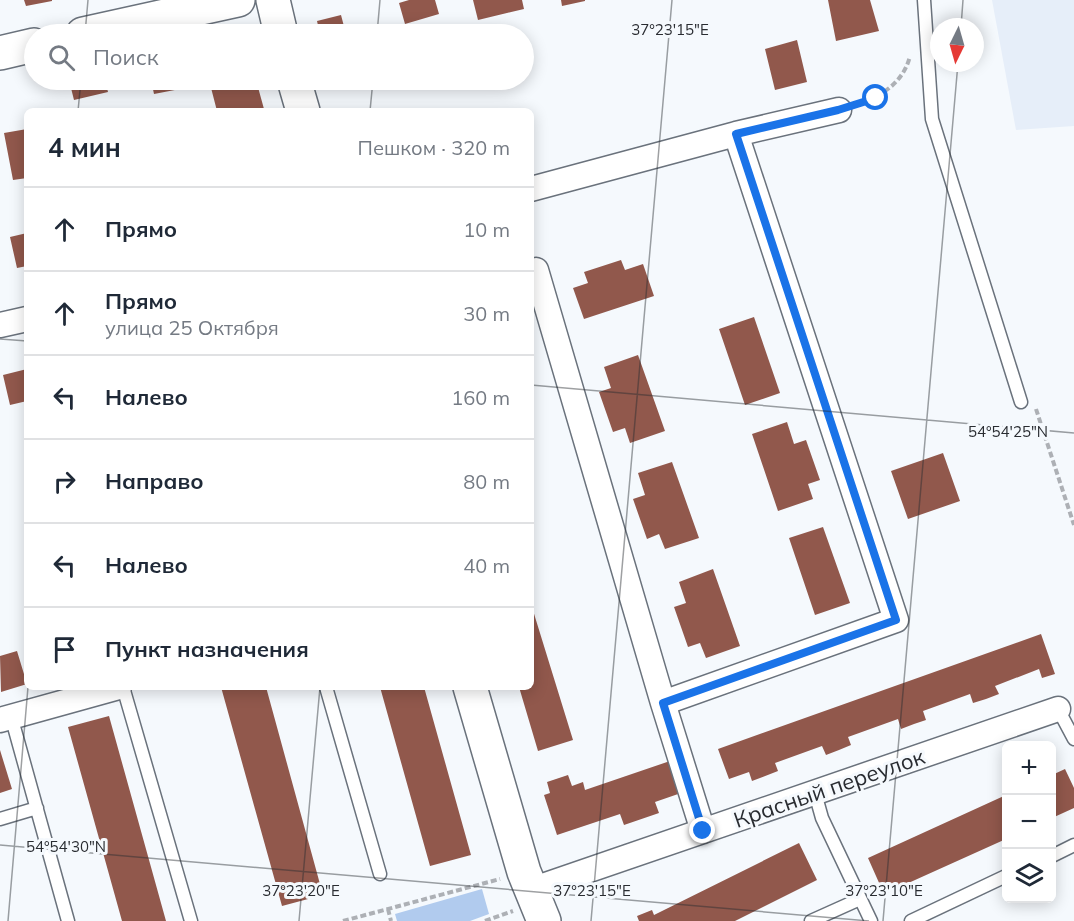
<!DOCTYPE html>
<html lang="ru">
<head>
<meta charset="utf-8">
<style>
  :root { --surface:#fff; --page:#f6f6f7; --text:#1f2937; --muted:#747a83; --line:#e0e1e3 }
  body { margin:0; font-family:Mulish,sans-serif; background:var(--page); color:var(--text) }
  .controls { position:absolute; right:18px; bottom:18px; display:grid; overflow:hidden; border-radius:9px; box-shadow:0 3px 15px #0003 }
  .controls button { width:54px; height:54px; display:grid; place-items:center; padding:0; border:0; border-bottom:2px solid var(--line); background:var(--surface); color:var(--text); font:30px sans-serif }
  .compass { position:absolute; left:930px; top:18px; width:54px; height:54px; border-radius:50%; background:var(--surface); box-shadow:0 3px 15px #0003; rotate:185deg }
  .stop { position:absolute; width:18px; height:18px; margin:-14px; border:4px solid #1a73e8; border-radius:50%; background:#fff }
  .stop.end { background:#1a73e8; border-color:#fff; box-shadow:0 2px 6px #0008 }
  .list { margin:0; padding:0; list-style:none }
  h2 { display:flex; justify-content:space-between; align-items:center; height:78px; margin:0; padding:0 24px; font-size:26px }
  h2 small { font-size:20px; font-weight:400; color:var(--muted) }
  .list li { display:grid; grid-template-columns:39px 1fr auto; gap:18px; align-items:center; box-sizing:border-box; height:84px; padding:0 24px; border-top:2px solid var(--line) }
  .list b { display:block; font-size:22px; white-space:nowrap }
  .list p { margin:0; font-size:20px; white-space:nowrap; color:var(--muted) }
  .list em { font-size:20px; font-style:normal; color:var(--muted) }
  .icon { flex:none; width:33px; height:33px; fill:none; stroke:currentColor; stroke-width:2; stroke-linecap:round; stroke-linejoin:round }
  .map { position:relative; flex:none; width:1074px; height:921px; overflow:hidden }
  .search { position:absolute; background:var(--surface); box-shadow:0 3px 15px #0003; left:24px; top:24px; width:510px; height:66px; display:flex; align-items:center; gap:15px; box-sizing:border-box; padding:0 21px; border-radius:33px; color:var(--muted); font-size:22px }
  .panel { position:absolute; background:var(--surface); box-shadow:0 3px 15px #0003; left:24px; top:108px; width:510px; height:582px; border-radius:9px }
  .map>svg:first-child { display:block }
  .built { fill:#e6eef9 }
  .green { fill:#b1cbee }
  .building { fill:#91584c }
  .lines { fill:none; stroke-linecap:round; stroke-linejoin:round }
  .lane-casing { stroke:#6a727c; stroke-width:15 }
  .street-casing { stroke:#6a727c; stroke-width:27 }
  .secondary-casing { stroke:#6a727c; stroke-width:36 }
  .path { stroke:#adb0b5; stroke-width:4; stroke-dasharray:6 3; stroke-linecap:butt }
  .lane { stroke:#fff; stroke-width:12 }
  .street { stroke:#fff; stroke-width:24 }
  .secondary { stroke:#fff; stroke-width:33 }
  .route { stroke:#1a73e8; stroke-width:8 }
  .ticks { fill:none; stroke:#292c31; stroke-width:1.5; stroke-opacity:0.45 }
  .labels { text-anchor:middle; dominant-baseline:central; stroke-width:6; stroke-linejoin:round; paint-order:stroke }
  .street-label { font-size:22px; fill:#292c31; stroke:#f5f9fd }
  .ticks-label { font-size:15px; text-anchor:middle; fill:#292c31; stroke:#f5f9fd; stroke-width:6; stroke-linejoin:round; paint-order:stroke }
</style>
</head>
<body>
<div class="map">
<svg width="1074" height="921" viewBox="0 0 1074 921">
  <rect width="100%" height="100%" fill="#f5f9fd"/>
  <path class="built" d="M992,0h82v126l-58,4z"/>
  <path class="green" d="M482,889l7,25 -19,7h-73l-2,-7z"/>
  <path class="building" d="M24,0h28v1l-26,5z
    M409,0h26l4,14 -34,10 -6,-21z
    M473,0h49l2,9 -46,11z
    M561,0h24v1l-23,5z
    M828,0h42l9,31 -43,10z
    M341,15l5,19h-26l-3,-13z
    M797,40l10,42 -32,8 -10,-41z
    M69,80h36l3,12 -34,8z
    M151,80h27l2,9 -26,5z
    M209,80h47l8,29 -47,2z
    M27,129v49l-14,2 -9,-47z
    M27,233v33l-10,2 -7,-31z
    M621,260l4,10 18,-6 11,32 -70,23 -11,-31 15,-5 -4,-11z
    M754,317l26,76 -35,12 -26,-76z
    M638,355l27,76 -35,12 -5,-15 -12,4 -14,-40 12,-4 -7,-21z
    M27,369v32l-17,4 -7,-30z
    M787,422l7,22 12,-4 14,40 -12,4 5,15 -35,12 -26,-77z
    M943,453l17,48 -52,18 -17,-48z
    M672,462l27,76 -34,11 -6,-15 -12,5 -14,-40 12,-4 -7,-22z
    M823,527l27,76 -35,12 -26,-77z
    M713,569l27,77 -34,12 -6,-15 -12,4 -14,-40 12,-4 -7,-21z
    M531,604l42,136 -35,11 -19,-64h12z
    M1041,634l14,40 -13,4 -3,-9 -44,17 4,8 -13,5 -13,4 -3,-9 -47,17 3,9 -12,4 -13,5 -3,-10 -50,18 3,8 -12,5 -13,5 -4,-9 -47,17 3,8 -26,10 -3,-9 -20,7 -11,-30z
    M17,651l10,33 -26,8 -1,-36z
    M221,687h45l57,208 -41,11z
    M380,687h44l47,168 -41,11z
    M109,716l57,205h-44l-54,-194z
    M0,750l12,39 -12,4z
    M670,761l11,32 -26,9 4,11 -35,12 -4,-11 -63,21 -13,-40 6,-2 -3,-11 21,-7 4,11 11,-4 2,8z
    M1065,769l9,19v20l-22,10v-43z
    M1006,795v44l-122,55 -16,-36z
    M799,843l18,37 -82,41h-96l-2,-5 15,-6 2,5z"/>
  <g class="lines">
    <defs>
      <path id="lane" d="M924,0l8,119 89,283
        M123,687l68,234
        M326,687l54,187
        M1058,709l16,30
        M11,716l57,205
        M815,793l7,25 49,103
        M0,819l37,-11
        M1052,856l22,-11
        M811,921l49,-22
        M911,921l95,-45"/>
      <path id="street" d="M531,189l205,-55 103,-24
        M536,270l127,433 40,128
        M0,325l27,-6
        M663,703l233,-83 -160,-486
        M0,720l119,-33
        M531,890l527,-181"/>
      <path id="secondary" d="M273,0l8,34
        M83,34l155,-34
        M0,53l34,-8
        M294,80l9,31
        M470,687l54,185 20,49"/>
    </defs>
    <use href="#lane" class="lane-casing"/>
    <use href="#street" class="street-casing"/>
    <use href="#secondary" class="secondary-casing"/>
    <path class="path" d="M860,103c23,-7 44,-22 50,-47
      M1036,409l38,116
      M388,909l3,12
      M343,921l157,-42
      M485,921l28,-10"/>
    <use href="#lane" class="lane"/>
    <use href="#street" class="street"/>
    <use href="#secondary" class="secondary"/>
  </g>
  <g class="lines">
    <path class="route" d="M703,831l-40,-128 233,-83 -160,-486 102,-24 38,-12"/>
  </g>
  <path class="ticks" d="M961,27l2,-27M85,34l3,-34M377,34l3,-34M78,111l3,-31M370,111l3,-31M0,339l27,2M531,385l543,48M0,845l869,76M8,921l20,-234M299,921l21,-234M591,921l81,-921M883,921l75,-858"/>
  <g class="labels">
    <g class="street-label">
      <text transform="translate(829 788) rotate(-19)">Красный переулок</text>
    </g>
  </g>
  <g class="ticks-label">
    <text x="670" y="35">37°23'15"E</text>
    <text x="1008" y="437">54°54'25"N</text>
    <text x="66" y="852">54°54'30"N</text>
    <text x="301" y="896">37°23'20"E</text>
    <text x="592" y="896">37°23'15"E</text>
    <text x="884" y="896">37°23'10"E</text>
  </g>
</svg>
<div class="controls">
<button>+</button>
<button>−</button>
<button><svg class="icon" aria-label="layers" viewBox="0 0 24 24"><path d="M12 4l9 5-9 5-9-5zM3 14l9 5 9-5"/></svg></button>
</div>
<svg class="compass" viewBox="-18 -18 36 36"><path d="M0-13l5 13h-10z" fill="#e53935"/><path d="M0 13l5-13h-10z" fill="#747a83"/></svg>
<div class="stop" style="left:876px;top:98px"></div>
<div class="stop end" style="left:703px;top:831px"></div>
<div class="search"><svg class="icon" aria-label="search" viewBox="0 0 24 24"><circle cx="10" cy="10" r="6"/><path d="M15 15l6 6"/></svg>Поиск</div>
<section class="panel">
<h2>4 мин<small>Пешком · 320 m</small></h2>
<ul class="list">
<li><svg class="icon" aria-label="ahead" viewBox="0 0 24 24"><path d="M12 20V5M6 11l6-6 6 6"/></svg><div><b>Прямо</b></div><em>10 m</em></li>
<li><svg class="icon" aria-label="ahead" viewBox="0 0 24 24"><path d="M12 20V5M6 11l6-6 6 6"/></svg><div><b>Прямо</b><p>улица 25 Октября</p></div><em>30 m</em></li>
<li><svg class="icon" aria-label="left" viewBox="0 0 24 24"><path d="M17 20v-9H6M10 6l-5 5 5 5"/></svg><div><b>Налево</b></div><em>160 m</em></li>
<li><svg class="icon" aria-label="right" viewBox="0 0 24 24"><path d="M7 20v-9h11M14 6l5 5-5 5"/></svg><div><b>Направо</b></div><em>80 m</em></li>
<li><svg class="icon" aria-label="left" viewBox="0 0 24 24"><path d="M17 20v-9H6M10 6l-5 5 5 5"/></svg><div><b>Налево</b></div><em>40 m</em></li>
<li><svg class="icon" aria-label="arrive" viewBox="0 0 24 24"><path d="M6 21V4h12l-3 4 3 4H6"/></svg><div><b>Пункт назначения</b></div></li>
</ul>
</section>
</div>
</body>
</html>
